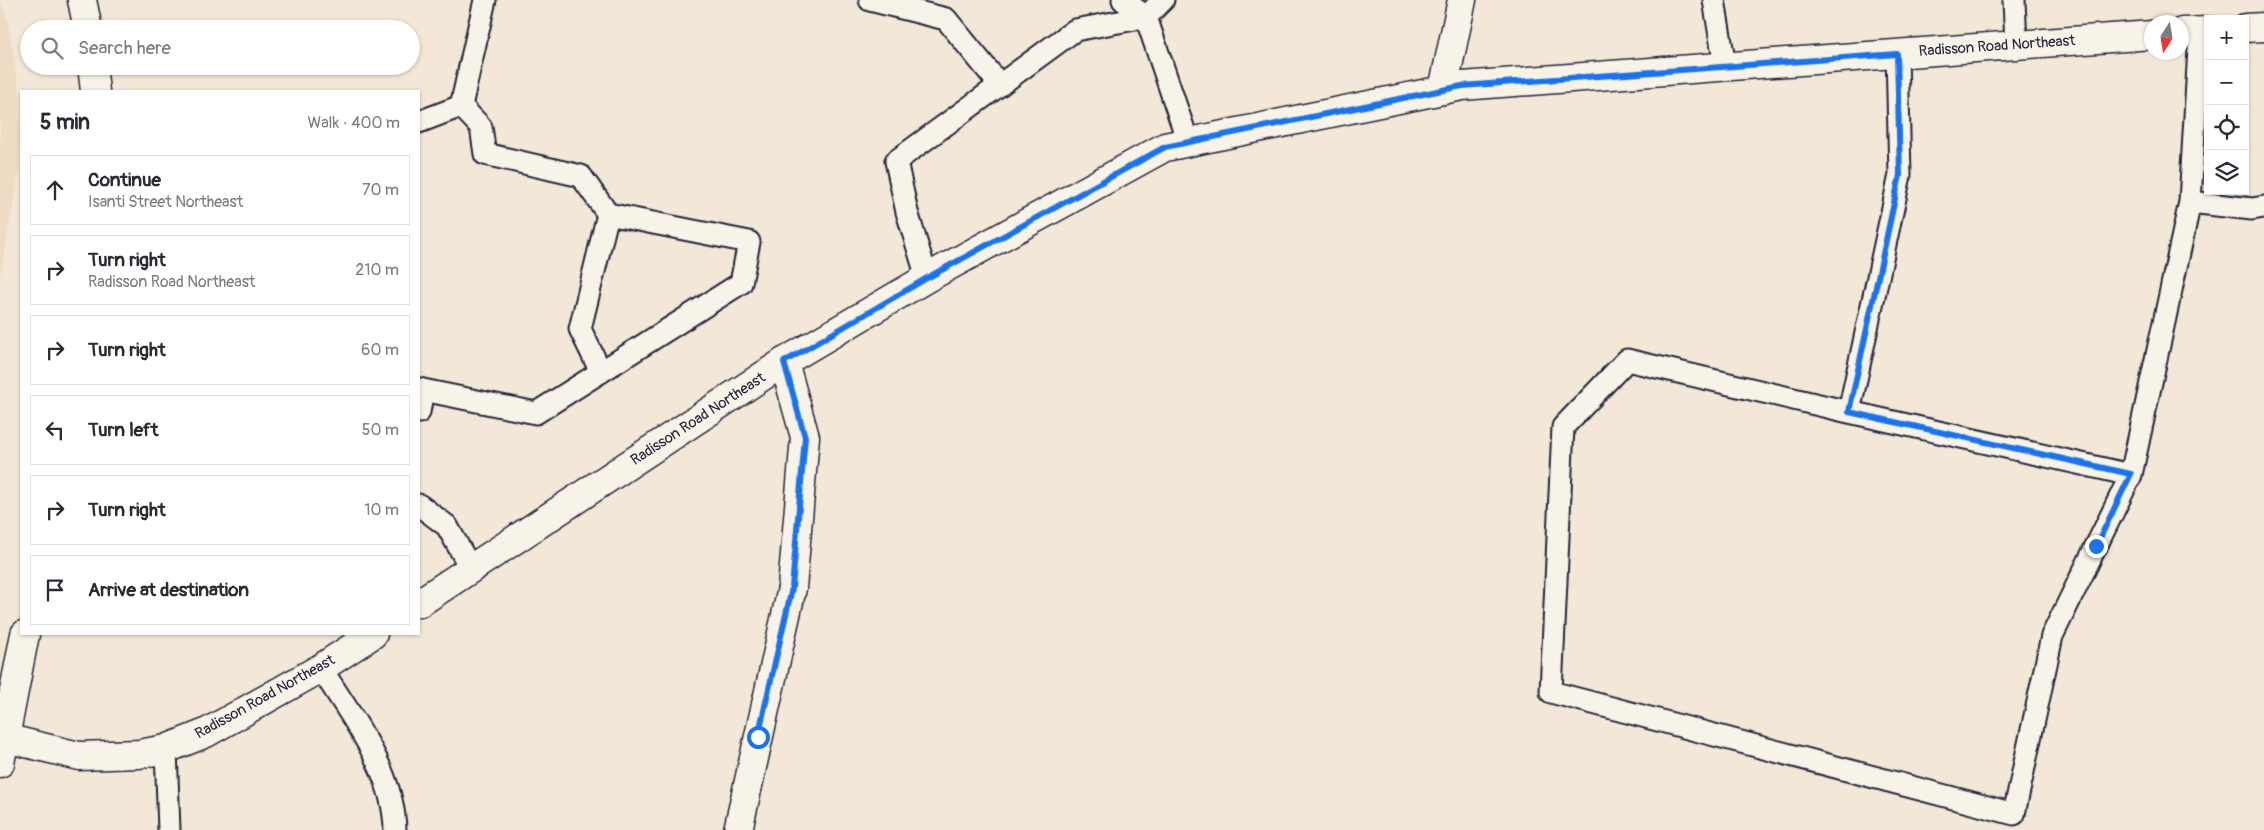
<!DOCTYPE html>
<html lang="en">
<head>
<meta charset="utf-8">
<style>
  :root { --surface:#fff; --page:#f7f7f7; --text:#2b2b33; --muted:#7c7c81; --line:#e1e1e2 }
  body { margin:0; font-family:Pangolin,sans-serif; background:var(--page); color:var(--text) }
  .controls { position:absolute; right:15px; top:15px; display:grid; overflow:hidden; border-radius:0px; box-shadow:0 1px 4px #0004 }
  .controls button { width:45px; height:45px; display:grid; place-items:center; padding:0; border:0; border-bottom:1px solid var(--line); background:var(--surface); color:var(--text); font:25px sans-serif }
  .compass { position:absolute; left:2144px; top:15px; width:45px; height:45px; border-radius:50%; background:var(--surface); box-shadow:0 1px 4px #0004; rotate:192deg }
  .stop { position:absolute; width:15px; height:15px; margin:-11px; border:4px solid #1a73e8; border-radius:50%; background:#fff }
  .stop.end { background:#1a73e8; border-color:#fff; box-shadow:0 1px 5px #0008 }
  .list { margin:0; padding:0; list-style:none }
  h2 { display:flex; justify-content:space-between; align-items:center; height:65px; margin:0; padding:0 20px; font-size:21px }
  h2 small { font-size:16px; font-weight:400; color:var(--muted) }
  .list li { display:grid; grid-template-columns:32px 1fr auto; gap:15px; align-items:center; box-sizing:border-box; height:70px; margin:0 10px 10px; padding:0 10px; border:1px solid var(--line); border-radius:0px }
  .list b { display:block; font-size:19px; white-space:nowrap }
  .list p { margin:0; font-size:16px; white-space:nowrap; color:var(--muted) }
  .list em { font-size:16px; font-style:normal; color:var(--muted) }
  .icon { flex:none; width:28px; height:28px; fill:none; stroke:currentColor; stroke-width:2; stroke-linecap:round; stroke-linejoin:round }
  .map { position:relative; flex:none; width:2264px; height:830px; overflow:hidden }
  .search { position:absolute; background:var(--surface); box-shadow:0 1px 4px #0004; left:20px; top:20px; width:400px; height:55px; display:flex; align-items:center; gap:12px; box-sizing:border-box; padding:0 18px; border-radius:28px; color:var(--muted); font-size:19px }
  .panel { position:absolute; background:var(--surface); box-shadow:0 1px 4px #0004; left:20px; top:90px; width:400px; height:545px; border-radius:0px }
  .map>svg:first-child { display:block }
  .built { fill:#efdac3 }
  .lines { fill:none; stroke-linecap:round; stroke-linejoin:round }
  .lane-casing { stroke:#22223b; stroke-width:25 }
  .street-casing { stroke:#22223b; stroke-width:31 }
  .secondary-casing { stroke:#22223b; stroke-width:31 }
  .lane { stroke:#f7f3e8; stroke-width:21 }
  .street { stroke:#f7f3e8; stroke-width:28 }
  .secondary { stroke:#f7f3e8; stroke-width:28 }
  .route { stroke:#1a73e8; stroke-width:6 }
  .labels { text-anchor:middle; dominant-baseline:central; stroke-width:4; stroke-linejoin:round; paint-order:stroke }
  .street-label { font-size:15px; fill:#22223b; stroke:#f7f3e8 }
</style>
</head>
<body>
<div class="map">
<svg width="2264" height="830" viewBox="0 0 2264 830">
  <rect width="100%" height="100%" fill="#f3e8d7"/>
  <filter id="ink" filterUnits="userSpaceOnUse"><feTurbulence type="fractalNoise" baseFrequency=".02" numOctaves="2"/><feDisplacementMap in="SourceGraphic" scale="10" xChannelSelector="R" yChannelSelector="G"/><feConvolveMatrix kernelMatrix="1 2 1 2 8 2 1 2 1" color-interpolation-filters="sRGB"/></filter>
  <g filter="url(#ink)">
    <path class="built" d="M0,0l8,21 12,75 -1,77 -19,104z"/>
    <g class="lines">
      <defs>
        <path id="lane" d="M870,0l76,19 54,66
          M1123,0l23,17 42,125
          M1714,0l11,66
          M2014,0l2,45
          M2200,31l-10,171 62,7 12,-2
          M1897,54l3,121 -51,237 282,63 59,-273
          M461,106l20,21 4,27 96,22 27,38
          M419,122l42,-16 24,-106
          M927,278l-20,-66 -11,-51 179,-131 71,-13 17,-17
          M419,389l4,1 -4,22
          M423,390l113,23 205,-130 8,-41 -141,-28 -28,115 21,43
          M1849,412l-222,-52 -64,67 -12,265 463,122 38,-178 79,-161
          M419,505l28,21 24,43
          M321,668c30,49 73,102 74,162
          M166,749l3,81"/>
        <path id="street" d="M1443,90l19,-90
          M738,830l54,-242 13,-151 -21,-75"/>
        <path id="secondary" d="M82,0l6,29
          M2245,28l19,-1
          M2182,32l26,-1
          M92,66l3,25
          M419,603l365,-241 143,-84 238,-131 297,-61 690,-51
          M5,738l74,18 60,-2 27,-5 40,-16 115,-65 52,-34
          M0,763l25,-129"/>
      </defs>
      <use href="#lane" class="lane-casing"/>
      <use href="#street" class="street-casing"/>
      <use href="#secondary" class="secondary-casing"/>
      <use href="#lane" class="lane"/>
      <use href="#street" class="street"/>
      <use href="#secondary" class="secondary"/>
    </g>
  </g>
  <g class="lines" filter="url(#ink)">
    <path class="route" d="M758,737l34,-149 13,-151 -21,-75 143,-84 238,-131 297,-61 435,-32 3,121 -51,237 282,62 -35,72"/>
  </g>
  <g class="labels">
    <g class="street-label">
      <text transform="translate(1997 46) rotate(-4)">Radisson Road Northeast</text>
      <text transform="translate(698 419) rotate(-33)">Radisson Road Northeast</text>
      <text transform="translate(265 697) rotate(-29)">Radisson Road Northeast</text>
    </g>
  </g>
</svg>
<div class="controls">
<button>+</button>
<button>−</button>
<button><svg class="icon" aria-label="locate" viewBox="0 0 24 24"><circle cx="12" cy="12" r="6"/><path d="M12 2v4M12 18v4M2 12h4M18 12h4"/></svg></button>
<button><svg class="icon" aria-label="layers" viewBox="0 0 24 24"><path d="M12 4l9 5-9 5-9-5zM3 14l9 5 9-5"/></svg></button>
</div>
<svg class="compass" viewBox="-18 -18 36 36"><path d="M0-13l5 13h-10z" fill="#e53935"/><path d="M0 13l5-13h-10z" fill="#7c7c81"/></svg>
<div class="stop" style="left:758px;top:737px"></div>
<div class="stop end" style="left:2096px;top:546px"></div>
<div class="search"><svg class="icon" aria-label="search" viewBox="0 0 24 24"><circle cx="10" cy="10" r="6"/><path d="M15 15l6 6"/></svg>Search here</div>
<section class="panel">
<h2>5 min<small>Walk · 400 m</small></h2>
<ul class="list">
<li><svg class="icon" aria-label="ahead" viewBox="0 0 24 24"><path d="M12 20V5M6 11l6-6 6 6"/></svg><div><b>Continue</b><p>Isanti Street Northeast</p></div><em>70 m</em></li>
<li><svg class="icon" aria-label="right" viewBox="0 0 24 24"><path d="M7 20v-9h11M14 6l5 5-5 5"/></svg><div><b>Turn right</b><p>Radisson Road Northeast</p></div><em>210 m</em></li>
<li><svg class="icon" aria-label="right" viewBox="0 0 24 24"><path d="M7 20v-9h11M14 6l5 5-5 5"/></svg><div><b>Turn right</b></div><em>60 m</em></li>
<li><svg class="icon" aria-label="left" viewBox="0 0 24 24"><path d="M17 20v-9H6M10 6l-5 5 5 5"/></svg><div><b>Turn left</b></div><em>50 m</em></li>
<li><svg class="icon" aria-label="right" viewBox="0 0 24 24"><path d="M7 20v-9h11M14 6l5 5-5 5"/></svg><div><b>Turn right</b></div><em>10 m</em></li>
<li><svg class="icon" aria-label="arrive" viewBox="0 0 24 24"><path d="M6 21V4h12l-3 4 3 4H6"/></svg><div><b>Arrive at destination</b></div></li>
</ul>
</section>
</div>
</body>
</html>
